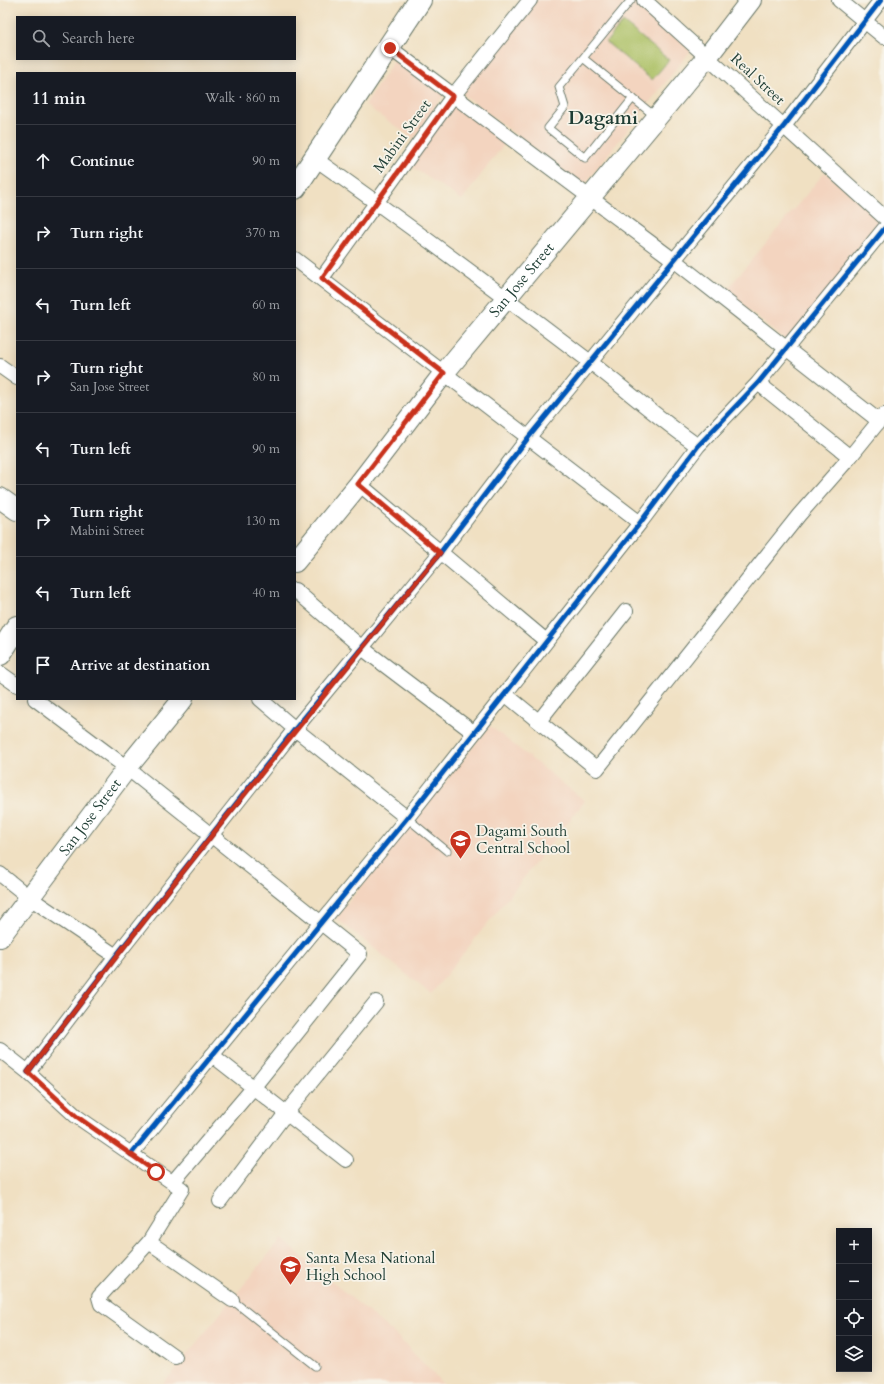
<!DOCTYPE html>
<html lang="en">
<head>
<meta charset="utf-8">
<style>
  :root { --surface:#171b24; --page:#242831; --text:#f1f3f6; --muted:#9ea1a6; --line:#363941 }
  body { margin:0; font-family:Cardo,serif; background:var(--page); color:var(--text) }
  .controls { position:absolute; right:12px; bottom:12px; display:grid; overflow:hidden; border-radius:0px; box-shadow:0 2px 10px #0003 }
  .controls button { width:36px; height:36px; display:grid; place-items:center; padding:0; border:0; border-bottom:1px solid var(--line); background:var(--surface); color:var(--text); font:20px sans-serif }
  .stop { position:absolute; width:12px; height:12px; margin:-9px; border:3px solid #c8321e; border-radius:50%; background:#fff }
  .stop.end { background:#c8321e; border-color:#fff; box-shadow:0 1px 4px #0008 }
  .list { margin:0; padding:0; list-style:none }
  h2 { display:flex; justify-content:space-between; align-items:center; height:52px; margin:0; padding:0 16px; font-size:17px }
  h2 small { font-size:13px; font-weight:400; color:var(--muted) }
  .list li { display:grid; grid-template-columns:26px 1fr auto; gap:12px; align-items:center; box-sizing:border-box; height:72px; padding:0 16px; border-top:1px solid var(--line) }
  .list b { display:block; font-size:15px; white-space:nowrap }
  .list p { margin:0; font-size:13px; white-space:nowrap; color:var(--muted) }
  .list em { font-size:13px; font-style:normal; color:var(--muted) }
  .icon { flex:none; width:22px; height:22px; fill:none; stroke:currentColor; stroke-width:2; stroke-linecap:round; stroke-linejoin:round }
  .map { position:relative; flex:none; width:884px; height:1384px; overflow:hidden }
  .search { position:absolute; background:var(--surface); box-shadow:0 2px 10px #0003; left:16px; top:16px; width:280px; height:44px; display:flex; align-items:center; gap:10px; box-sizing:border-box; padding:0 14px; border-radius:0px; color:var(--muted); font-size:15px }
  .panel { position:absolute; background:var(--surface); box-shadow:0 2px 10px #0003; left:16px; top:72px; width:280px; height:628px; border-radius:0px }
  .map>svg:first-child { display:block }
  .built { fill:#f3d4bf }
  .garden { fill:#abc064; stroke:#657e4c }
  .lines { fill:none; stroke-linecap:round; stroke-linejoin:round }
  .lane-casing { stroke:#687666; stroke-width:9 }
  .street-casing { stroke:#687666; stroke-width:16 }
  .secondary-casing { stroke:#687666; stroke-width:22 }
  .primary-casing { stroke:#687666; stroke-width:24 }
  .lane { stroke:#fff; stroke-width:7 }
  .street { stroke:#fff; stroke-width:14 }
  .secondary { stroke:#fff; stroke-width:20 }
  .primary { stroke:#fff; stroke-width:22 }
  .cycleway-casing { stroke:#f7f3e8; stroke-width:8 }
  .cycleway { stroke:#0057b8; stroke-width:5 }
  .route { stroke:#c8321e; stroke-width:5 }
  .labels { text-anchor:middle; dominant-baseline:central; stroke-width:3.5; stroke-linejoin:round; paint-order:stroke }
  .street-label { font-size:15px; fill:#1f3d34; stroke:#f7f3e8 }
  .poi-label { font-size:15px; fill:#1f3d34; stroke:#f7f3e8; text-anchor:start }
  .district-label { font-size:19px; font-weight:bold; fill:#1f3d34; stroke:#f7f3e8 }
</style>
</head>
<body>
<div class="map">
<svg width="884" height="1384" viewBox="0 0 884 1384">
  <rect width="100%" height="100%" fill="#f7f3e8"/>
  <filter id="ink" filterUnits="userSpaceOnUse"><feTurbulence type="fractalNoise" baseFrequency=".025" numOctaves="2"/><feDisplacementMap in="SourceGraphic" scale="8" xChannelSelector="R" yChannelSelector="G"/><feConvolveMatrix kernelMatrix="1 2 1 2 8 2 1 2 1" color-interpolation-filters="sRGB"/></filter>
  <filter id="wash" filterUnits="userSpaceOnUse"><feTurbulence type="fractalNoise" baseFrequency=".012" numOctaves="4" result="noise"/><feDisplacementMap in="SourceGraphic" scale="16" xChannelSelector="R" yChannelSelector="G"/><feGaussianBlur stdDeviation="0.9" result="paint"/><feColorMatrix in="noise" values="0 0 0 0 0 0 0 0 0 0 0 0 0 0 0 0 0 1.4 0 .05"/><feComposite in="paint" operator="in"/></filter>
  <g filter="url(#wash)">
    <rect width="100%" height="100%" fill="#f0e0c2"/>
    <path class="built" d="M534,0h100l58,49 -109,137 -123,-94z
      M394,60l50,34 -30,45 -49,-34z
      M456,101l52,38 -46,61 -53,-35z
      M825,172l59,51 -97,118 -62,-49z
      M490,726l95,75 -154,193 -95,-76z
      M281,1239l115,96 47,49h-280z"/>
    <path class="garden" d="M623,22l46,38 -17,20 -46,-38z"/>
  </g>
  <g filter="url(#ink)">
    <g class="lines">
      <defs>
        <path id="lane" d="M631,0l-72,87 6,20 -17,21 37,30 48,-60
          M583,58l73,59
          M407,818l40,33
          M232,1300l83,66"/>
        <path id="street" d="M644,0l240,217
          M839,0l45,37
          M390,48l285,213 204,160
          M314,158c92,65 182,132 271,200 38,29 74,61 113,88
          M295,259l345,264
          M322,278l131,-182 77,-96
          M0,366l17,12
          M758,383l92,74
          M359,484l186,156
          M295,590l67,58 111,84
          M0,673l17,12
          M505,694l92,75 202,-254 51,-58 34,-42
          M35,699l92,69 233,186 -107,134 -80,94
          M260,699l35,30 112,89
          M539,721l87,-110
          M0,874l30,24 86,58
          M0,1050l28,22 48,44 106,73 -33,53 -50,55 2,7 74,53
          M212,1055l134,105
          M28,1072l88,-116 179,-227 145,-176 88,-115 256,-312 97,-126
          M131,1154l276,-336 233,-295 58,-77 60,-63 126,-154
          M220,1201l66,-88 90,-111
          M149,1242l83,58"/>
        <g id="secondary">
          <path d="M0,498l17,12"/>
          <path id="s1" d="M295,562l64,-78 85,-111 264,-317 43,-56"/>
          <path id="s2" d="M0,937l127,-169 56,-69"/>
        </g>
        <path id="primary" d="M295,188l125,-188
          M0,654l17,-27"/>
      </defs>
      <use href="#lane" class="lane-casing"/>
      <use href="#street" class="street-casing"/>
      <use href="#secondary" class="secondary-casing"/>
      <use href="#primary" class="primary-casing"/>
      <use href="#lane" class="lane"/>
      <use href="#street" class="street"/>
      <use href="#secondary" class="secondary"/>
      <use href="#primary" class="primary"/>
      <defs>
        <path id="cycleway" d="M28,1072l88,-116 179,-227 145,-176 88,-115 256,-312 97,-126
          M131,1154l276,-336 233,-295 58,-77 60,-63 126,-154"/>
      </defs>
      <use href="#cycleway" class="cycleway-casing"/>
      <use href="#cycleway" class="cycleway"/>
    </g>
  </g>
  <g class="lines" filter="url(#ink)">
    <path class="route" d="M156,1172l-80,-56 -48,-44c133,-176 272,-348 412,-519l-82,-69 86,-111 -122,-95 131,-182 -63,-48"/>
  </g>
  <defs>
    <symbol id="school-pin" viewBox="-11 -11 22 30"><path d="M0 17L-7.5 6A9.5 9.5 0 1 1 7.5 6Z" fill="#c8321e" stroke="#f7f3e8"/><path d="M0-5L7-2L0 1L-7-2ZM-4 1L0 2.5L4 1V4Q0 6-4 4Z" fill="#fff"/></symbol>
  </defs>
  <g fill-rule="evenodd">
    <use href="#school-pin" x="448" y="828" width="25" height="34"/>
    <use href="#school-pin" x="278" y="1254" width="25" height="34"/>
  </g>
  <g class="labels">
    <g class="street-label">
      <text transform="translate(758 79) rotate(43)">Real Street</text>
      <text transform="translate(402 136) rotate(-54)">Mabini Street</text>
      <text stroke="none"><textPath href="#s1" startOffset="362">San Jose Street</textPath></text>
      <text stroke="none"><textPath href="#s2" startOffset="150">San Jose Street</textPath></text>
    </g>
    <g class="poi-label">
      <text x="476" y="831">Dagami South<tspan x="476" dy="17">Central School</tspan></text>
      <text x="306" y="1258">Santa Mesa National<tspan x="306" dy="17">High School</tspan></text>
    </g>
    <g class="district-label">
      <text x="603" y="118">Dagami</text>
    </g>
  </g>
</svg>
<div class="controls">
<button>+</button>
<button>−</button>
<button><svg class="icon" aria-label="locate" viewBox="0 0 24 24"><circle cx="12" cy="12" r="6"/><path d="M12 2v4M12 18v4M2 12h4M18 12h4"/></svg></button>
<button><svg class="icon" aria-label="layers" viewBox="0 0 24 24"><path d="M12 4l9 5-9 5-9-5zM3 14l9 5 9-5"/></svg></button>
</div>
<div class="stop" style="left:156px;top:1172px"></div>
<div class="stop end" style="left:390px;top:48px"></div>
<div class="search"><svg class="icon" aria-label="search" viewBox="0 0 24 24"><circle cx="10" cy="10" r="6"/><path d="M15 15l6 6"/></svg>Search here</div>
<section class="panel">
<h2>11 min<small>Walk · 860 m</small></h2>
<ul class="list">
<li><svg class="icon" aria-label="ahead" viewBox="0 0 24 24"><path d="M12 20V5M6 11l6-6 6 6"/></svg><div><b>Continue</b></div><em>90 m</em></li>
<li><svg class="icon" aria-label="right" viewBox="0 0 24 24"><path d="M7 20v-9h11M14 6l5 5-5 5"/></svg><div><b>Turn right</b></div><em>370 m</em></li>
<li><svg class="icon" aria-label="left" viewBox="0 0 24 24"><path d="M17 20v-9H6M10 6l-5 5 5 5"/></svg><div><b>Turn left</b></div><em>60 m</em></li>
<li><svg class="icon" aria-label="right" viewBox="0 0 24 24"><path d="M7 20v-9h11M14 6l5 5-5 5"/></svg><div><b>Turn right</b><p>San Jose Street</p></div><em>80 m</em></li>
<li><svg class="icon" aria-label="left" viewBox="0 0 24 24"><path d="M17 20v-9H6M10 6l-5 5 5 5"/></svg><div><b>Turn left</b></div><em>90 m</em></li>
<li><svg class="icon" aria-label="right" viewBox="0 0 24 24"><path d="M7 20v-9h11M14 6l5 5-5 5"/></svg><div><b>Turn right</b><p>Mabini Street</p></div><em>130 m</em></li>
<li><svg class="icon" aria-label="left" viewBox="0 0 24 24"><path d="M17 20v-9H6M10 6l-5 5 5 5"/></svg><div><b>Turn left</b></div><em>40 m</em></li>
<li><svg class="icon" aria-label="arrive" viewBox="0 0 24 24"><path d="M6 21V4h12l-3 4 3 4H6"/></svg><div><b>Arrive at destination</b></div></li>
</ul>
</section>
</div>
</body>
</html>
